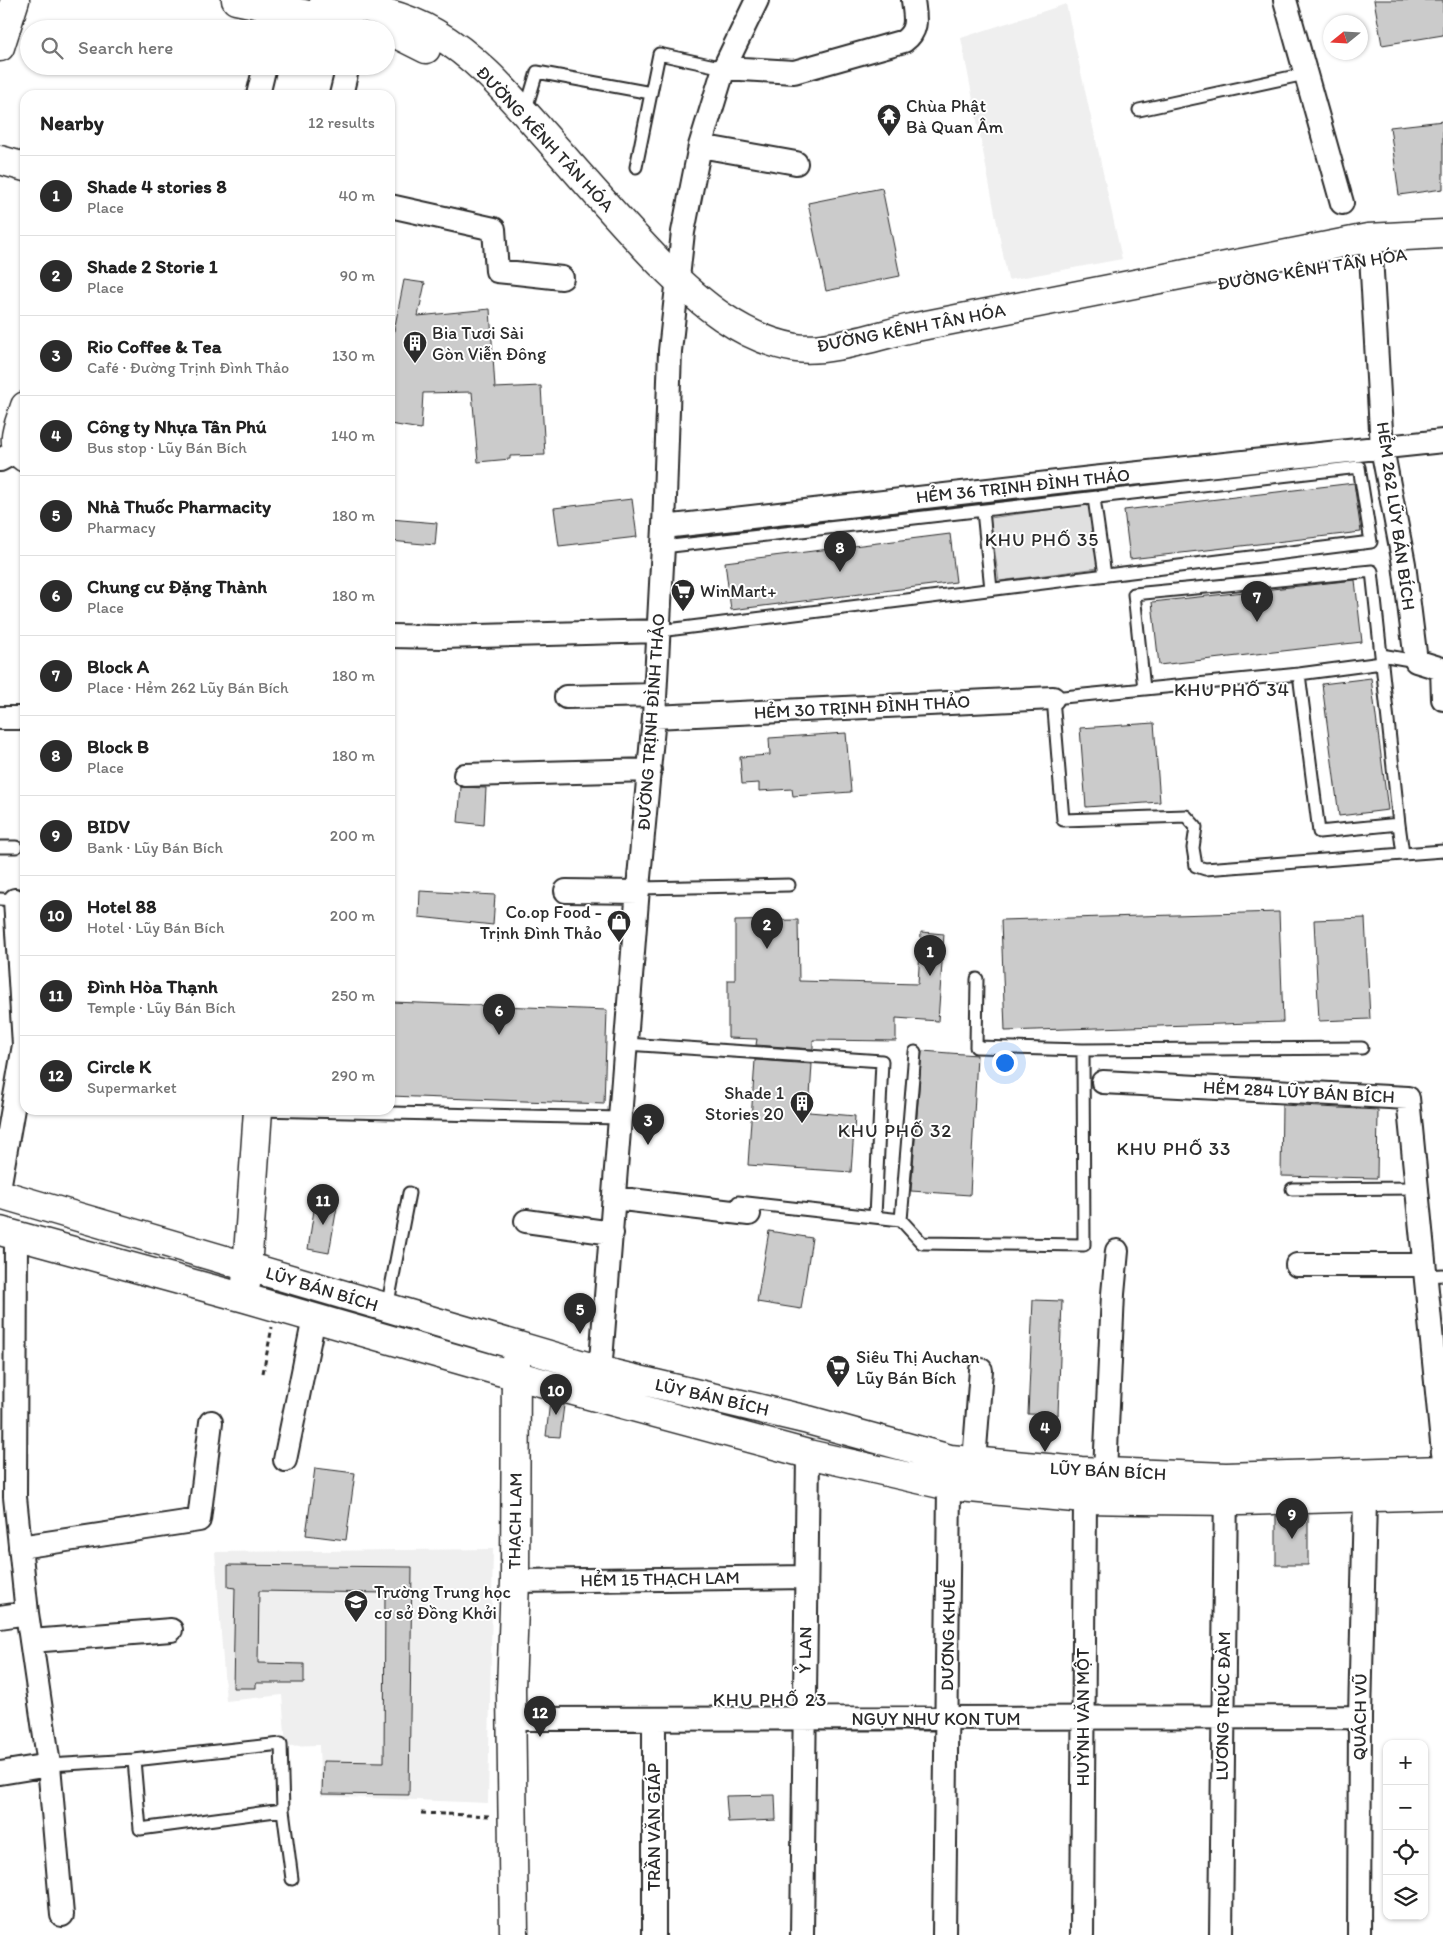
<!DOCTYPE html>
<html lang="en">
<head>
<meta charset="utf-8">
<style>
  :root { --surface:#fff; --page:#f2f2f2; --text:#222; --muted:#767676; --line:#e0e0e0; --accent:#2b2b2b }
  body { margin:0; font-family:Itim,sans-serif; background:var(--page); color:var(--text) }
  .controls { position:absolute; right:15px; bottom:15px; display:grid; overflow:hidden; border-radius:10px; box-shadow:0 1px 4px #0004 }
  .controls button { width:45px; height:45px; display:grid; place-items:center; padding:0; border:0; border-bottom:1px solid var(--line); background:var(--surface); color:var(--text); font:25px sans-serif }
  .compass { position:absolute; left:1323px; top:15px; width:45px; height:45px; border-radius:50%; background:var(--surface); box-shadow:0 1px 4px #0004; rotate:252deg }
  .you { position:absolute; left:1004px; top:1062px; width:18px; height:18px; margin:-12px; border:4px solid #fff; border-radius:50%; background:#1a73e8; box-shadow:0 0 0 8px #1a73e833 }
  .badge { display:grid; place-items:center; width:32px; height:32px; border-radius:50%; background:var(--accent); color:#fff; font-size:16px; font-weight:700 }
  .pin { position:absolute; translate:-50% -41px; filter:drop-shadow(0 1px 2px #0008) }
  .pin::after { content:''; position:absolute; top:26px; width:18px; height:15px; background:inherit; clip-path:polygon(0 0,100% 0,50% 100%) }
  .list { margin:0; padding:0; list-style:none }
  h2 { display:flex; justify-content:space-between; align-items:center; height:65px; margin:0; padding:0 20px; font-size:21px }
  h2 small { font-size:16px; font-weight:400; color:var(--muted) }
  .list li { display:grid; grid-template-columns:32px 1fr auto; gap:15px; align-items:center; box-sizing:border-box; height:80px; padding:0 20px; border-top:1px solid var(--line) }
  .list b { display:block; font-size:19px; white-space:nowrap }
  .list p { margin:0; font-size:16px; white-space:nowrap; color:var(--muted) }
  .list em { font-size:16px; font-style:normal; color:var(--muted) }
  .icon { flex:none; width:28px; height:28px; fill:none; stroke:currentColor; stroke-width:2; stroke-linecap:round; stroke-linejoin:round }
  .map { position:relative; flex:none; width:1443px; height:1935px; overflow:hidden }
  .search { position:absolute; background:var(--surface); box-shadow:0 1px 4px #0004; left:20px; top:20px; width:375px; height:55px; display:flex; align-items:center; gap:12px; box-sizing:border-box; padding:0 18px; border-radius:28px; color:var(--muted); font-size:19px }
  .panel { position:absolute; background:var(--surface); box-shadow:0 1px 4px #0004; left:20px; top:90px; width:375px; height:1025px; border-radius:15px }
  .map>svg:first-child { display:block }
  .built { fill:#efefef }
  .green { fill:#e0e0e0; stroke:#868686 }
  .building { fill:#cbcbcb; stroke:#2b2b2b }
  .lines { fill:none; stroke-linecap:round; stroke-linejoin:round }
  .lane-casing { stroke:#2b2b2b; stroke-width:15 }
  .street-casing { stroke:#2b2b2b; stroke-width:26 }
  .secondary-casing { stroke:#2b2b2b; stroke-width:31 }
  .path { stroke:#2b2b2b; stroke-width:3; stroke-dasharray:5 4; stroke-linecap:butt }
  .lane { stroke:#fff; stroke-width:11 }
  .street { stroke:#fff; stroke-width:22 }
  .secondary { stroke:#fff; stroke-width:28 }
  .labels { text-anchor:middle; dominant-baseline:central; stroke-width:4; stroke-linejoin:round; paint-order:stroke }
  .poi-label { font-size:18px; fill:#2b2b2b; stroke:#fff; text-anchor:start }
  .street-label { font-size:18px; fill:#2b2b2b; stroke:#fff }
  .neighbourhood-label { font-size:19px; letter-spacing:1px; fill:#2b2b2b; stroke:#fff }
</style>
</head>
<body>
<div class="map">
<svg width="1443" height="1935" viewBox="0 0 1443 1935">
  <rect width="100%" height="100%" fill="#fff"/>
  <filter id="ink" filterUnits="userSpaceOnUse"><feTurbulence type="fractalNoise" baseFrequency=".02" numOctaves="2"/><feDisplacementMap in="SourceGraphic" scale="10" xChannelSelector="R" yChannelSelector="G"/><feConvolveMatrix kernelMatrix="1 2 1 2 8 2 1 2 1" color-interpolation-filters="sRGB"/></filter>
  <g filter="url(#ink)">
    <path class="built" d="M1066,4l56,255 -114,21 -47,-242z
      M493,1549l-5,254 -167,-7 -2,-51 -33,1 -4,-51 -56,6 -11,-149z"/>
    <path class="green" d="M1089,504l9,64 -99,13 -9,-63z"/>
    <path class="building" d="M1374,0h69v35l-61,10z
      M1443,121v68l-44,6 -9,-68z
      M882,188l18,88 -74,15 -18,-88z
      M404,280l21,3 -7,33 72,-7 5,79 46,-2 4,69 -35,1v3l-32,3 -6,-70 -49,1 -2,36 -31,-5v-73z
      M1354,483l7,49 -231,27 -6,-49z
      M632,499l5,38 -78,9 -5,-38z
      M390,519l47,4 -2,22 -45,-4z
      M950,534l6,48 -225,28 -6,-48z
      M1355,580l7,62 -203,23 -7,-63z
      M1371,678l17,132 -49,6 -17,-132z
      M1154,723l6,79 -74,5 -6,-79z
      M846,733l5,59 -58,4 -1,-7 -33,2v-8l-17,1 -2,-27 30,-2 -1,-17z
      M461,787l25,1 -2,37 -26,-3z
      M420,891l75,4 -2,30 -74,-8z
      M1279,912l4,110 -278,9 -4,-111z
      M1365,918l5,101 -51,2 -5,-101z
      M798,920l1,61 119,3 3,-52 23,2 -6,87 -42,-3v23l-83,-1v9l-57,-4 1,-6 -29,-1v-58h7v-59z
      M392,1002l215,8 -3,94 -214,-8z
      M922,1051l55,4 -7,140 -59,-4z
      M755,1060l57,4 -3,48 46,4 -4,56 -103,-7z
      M1282,1105l96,5 -1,68 -96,-2z
      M316,1197l22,4 -9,52 -21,-4z
      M769,1231l43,7 -11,71 -44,-7z
      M1033,1300l29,1 -4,114 -30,-1z
      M550,1401l14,4 -4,32 -14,-1z
      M315,1468l40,5 -9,67 -40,-5z
      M1308,1515v50h-32v-49z
      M228,1565l184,2 -3,228 -87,-1 1,-33 61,1 1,-169 -126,-2 -1,72 46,1v19h-48v5h-23l2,-100 -7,-1z
      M775,1795l1,25 -48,2 -2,-26z"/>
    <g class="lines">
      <defs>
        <path id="lane" d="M1139,110l166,-36
          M525,112l12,-40 114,21
          M636,167l23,-113 65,14
          M1094,498l11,77
          M983,511l8,78
          M659,631l712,-89 -12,-75 -696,80
          M1416,661l-35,-6 18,169 -80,8 -20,-158 -246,24 10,122 123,-4 10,11 -3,21 3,18 9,3 238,-18
          M1299,674l83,-11
          M1144,689l-10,-95 238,-23 9,84
          M1399,824l4,30
          M0,847h16
          M638,888l151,-3
          M0,899l15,1
          M626,1044l256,17 -7,156
          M1083,1050l279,-2
          M258,1110l363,8
          M1292,1189l125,-1
          M738,1202l163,18 14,-168
          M901,1220l21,23 162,2 -1,-195 -107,-3 1,-68
          M1425,1276l18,-1
          M387,1308l22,-115
          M49,1765l85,-5
          M283,1810l-2,-66 -147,16 6,69 143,-19 9,69"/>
        <path id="street" d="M1285,0l57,203
          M274,29l6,-21
          M724,68l70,4 110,-31c15,-11 11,-24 9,-41
          M258,95l7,-29
          M341,95l7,-29
          M700,146l96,17
          M390,206l104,23 3,42 65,7
          M1371,255l11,193 22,116 12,97 26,8 1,30
          M0,460l17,-9
          M664,527l428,-49 351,-37
          M390,636l52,1 217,-6
          M566,697l89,-2
          M654,717l399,-19
          M0,718h25
          M465,775l185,-5
          M566,891l72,1
          M1103,1082l305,16 35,355
          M0,1183l24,-138 -9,-145
          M614,1198l135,16
          M526,1221l86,12
          M16,1236l-1,261 12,116 22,152 13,150
          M1297,1265h127
          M599,1386l39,-498 16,-171 10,-190 6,-176 13,-119 17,-86 24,-78 33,-68
          M285,1460l29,-142
          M974,1462l7,-92
          M1105,1472l8,-178 4,-43
          M20,1547l179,-27 12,-98
          M515,1581l291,-4
          M0,1617l27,-4
          M31,1641l140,-11
          M512,1719l848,-2
          M0,1773l49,-8
          M654,1935v-216
          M802,1935l6,-481
          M944,1935l5,-449
          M1082,1935l3,-436
          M1221,1935l5,-451
          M1359,1935l1,-218 5,-218"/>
        <path id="secondary" d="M236,0l111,23
          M324,0c38,7 77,13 111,33 42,24 73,61 105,97 40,45 79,91 121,134 38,38 81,75 135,84 31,5 84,-13 115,-20l457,-90 75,-4
          M386,32l12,3 28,14
          M0,47l15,-47
          M0,160l25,7
          M25,406c-5,17 -18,39 0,52
          M0,1194l614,180 194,46 142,39 131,12 145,6 217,-7
          M0,1231l245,67 254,73 309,83 141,32 136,13 55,1 100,1 203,-6
          M246,1284l12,-174
          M514,1935l-3,-246 4,-108 1,-222"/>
      </defs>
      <use href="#lane" class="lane-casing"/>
      <use href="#street" class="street-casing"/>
      <use href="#secondary" class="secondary-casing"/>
      <path class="path" d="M263,1373l9,-46
        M421,1813l70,3"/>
      <use href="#lane" class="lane"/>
      <use href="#street" class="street"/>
      <use href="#secondary" class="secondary"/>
    </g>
  </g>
  <defs>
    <symbol id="temple-pin" viewBox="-11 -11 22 30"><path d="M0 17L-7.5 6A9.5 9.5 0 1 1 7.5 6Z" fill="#2b2b2b" stroke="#fff"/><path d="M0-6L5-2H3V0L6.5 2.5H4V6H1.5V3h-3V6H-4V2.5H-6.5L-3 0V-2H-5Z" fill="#fff"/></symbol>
    <symbol id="building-pin" viewBox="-11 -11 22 30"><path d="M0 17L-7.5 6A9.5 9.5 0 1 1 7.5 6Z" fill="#2b2b2b" stroke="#fff"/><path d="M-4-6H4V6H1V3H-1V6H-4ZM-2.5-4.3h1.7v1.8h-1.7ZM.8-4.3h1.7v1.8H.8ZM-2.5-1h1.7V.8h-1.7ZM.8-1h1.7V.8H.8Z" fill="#fff"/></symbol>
    <symbol id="supermarket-pin" viewBox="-11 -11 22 30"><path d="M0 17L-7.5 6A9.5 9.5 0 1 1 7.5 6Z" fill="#2b2b2b" stroke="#fff"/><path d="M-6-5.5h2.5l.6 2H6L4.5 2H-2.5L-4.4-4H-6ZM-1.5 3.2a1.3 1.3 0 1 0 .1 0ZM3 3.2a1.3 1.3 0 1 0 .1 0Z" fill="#fff"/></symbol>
    <symbol id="shop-pin" viewBox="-11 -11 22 30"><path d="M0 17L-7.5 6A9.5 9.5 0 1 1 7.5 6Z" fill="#2b2b2b" stroke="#fff"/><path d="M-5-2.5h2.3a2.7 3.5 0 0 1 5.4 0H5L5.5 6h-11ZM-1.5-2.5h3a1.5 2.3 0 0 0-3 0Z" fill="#fff"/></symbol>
    <symbol id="school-pin" viewBox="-11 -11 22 30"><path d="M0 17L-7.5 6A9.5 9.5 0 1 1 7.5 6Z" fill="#2b2b2b" stroke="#fff"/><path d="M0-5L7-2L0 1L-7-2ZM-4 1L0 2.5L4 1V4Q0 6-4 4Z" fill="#fff"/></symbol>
  </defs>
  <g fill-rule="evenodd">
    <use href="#temple-pin" x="875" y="102" width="28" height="38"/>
    <use href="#building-pin" x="401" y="329" width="28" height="38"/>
    <use href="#supermarket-pin" x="669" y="577" width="28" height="38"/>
    <use href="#shop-pin" x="605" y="908" width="28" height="38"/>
    <use href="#building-pin" x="788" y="1089" width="28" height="38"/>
    <use href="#supermarket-pin" x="824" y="1353" width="28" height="38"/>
    <use href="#school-pin" x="342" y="1588" width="28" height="38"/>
  </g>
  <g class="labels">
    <g class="poi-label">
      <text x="906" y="106">Chùa Phật<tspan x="906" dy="21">Bà Quan Âm</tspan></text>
      <text x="432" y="333">Bia Tươi Sài<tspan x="432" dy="21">Gòn Viễn Đông</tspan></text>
      <text x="700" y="591">WinMart+</text>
      <text x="602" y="912" text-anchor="end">Co.op Food -<tspan x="602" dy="21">Trịnh Đình Thảo</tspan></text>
      <text x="784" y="1093" text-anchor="end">Shade 1<tspan x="784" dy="21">Stories 20</tspan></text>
      <text x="856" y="1357">Siêu Thị Auchan<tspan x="856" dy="21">Lũy Bán Bích</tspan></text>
      <text x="374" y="1592">Trường Trung học<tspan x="374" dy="21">cơ sở Đồng Khởi</tspan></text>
    </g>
    <g class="street-label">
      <text transform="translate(545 139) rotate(47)">ĐƯỜNG KÊNH TÂN HÓA</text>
      <text transform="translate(1312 269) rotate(-9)">ĐƯỜNG KÊNH TÂN HÓA</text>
      <text transform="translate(911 328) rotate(-11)">ĐƯỜNG KÊNH TÂN HÓA</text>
      <text transform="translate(1023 486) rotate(-6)">HẺM 36 TRỊNH ĐÌNH THẢO</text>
      <text transform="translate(1396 516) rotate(82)">HẺM 262 LŨY BÁN BÍCH</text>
      <text transform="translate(862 707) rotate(-3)">HẺM 30 TRỊNH ĐÌNH THẢO</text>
      <text transform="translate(651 722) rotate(-86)">ĐƯỜNG TRỊNH ĐÌNH THẢO</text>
      <text transform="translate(1299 1092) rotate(3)">HẺM 284 LŨY BÁN BÍCH</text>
      <text transform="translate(322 1289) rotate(17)">LŨY BÁN BÍCH</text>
      <text transform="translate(712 1397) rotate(13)">LŨY BÁN BÍCH</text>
      <text transform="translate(1108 1471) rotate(3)">LŨY BÁN BÍCH</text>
      <text transform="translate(515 1521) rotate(-89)">THẠCH LAM</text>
      <text transform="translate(660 1579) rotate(-1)">HẺM 15 THẠCH LAM</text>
      <text transform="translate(948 1635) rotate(-89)">DƯƠNG KHUÊ</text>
      <text transform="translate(805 1650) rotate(-89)">Ỷ LAN</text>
      <text transform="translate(1223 1706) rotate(-89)">LƯƠNG TRÚC ĐÀM</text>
      <text transform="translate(1083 1717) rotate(-90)">HUỲNH VĂN MỘT</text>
      <text transform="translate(1360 1717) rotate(-89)">QUÁCH VŨ</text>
      <text x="936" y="1719">NGỤY NHƯ KON TUM</text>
      <text transform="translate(654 1827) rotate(-90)">TRẦN VĂN GIÁP</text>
    </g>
    <g class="neighbourhood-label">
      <text x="1042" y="539">KHU PHỐ 35</text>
      <text x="1232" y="689">KHU PHỐ 34</text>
      <text x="895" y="1130">KHU PHỐ 32</text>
      <text x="1174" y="1148">KHU PHỐ 33</text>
      <text x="770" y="1699">KHU PHỐ 23</text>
    </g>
  </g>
</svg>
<div class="controls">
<button>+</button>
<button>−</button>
<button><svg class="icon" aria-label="locate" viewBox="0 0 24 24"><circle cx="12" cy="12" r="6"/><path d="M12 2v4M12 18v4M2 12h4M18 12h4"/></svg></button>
<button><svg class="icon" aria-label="layers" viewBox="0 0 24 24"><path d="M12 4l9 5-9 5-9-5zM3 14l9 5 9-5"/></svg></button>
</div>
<svg class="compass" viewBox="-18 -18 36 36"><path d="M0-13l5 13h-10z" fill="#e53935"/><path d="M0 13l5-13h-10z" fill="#767676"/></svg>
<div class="you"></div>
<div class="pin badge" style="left:930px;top:976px">1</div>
<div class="pin badge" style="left:767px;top:949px">2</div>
<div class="pin badge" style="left:648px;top:1145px">3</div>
<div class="pin badge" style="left:1045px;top:1452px">4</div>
<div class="pin badge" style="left:580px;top:1334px">5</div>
<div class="pin badge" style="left:499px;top:1035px">6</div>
<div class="pin badge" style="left:1257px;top:622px">7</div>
<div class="pin badge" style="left:840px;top:572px">8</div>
<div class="pin badge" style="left:1292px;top:1539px">9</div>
<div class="pin badge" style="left:556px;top:1415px">10</div>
<div class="pin badge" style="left:323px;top:1225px">11</div>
<div class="pin badge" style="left:540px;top:1737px">12</div>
<div class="search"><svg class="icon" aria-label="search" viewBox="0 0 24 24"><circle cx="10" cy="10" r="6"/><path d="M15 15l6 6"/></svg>Search here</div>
<section class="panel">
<h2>Nearby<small>12 results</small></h2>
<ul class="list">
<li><span class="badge">1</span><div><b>Shade 4 stories 8</b><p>Place</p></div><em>40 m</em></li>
<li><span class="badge">2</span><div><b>Shade 2 Storie 1</b><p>Place</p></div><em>90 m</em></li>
<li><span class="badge">3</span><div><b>Rio Coffee &amp; Tea</b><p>Café · Đường Trịnh Đình Thảo</p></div><em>130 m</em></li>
<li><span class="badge">4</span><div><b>Công ty Nhựa Tân Phú</b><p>Bus stop · Lũy Bán Bích</p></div><em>140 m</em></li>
<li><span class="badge">5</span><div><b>Nhà Thuốc Pharmacity</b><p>Pharmacy</p></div><em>180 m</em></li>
<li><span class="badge">6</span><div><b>Chung cư Đặng Thành</b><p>Place</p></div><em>180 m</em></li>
<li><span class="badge">7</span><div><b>Block A</b><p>Place · Hẻm 262 Lũy Bán Bích</p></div><em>180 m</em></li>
<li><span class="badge">8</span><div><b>Block B</b><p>Place</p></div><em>180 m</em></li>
<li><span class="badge">9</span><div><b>BIDV</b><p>Bank · Lũy Bán Bích</p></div><em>200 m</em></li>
<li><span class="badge">10</span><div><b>Hotel 88</b><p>Hotel · Lũy Bán Bích</p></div><em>200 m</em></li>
<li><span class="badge">11</span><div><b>Đình Hòa Thạnh</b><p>Temple · Lũy Bán Bích</p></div><em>250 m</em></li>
<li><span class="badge">12</span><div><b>Circle K</b><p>Supermarket</p></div><em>290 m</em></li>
</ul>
</section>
</div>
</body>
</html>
